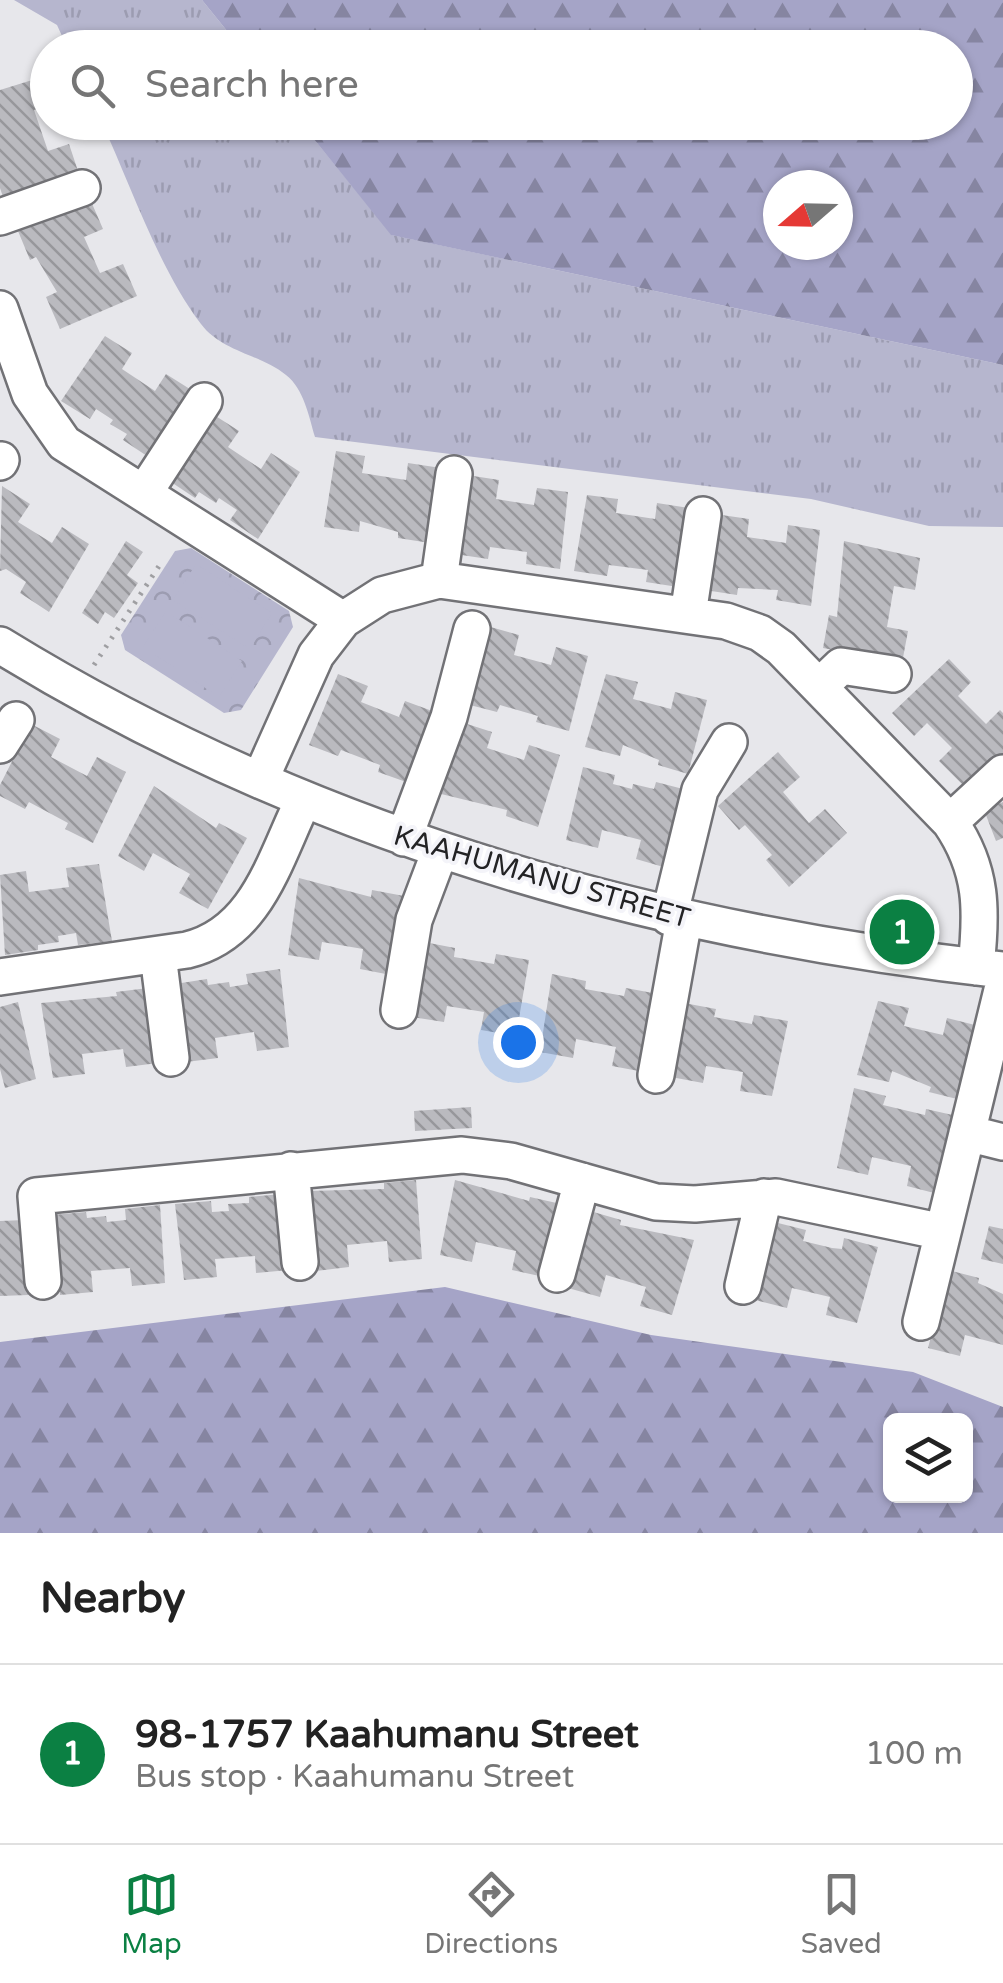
<!DOCTYPE html>
<html lang="en">
<head>
<meta charset="utf-8">
<style>
  :root { --surface:#fff; --page:#f6f6f6; --text:#222; --muted:#767676; --line:#e0e0e0; --accent:#0b8043 }
  body { margin:0; font-family:"Varela Round",sans-serif; background:var(--page); color:var(--text) }
  .controls { position:absolute; right:30px; bottom:30px; display:grid; overflow:hidden; border-radius:15px; box-shadow:0 2px 8px #0004 }
  .controls button { width:90px; height:90px; display:grid; place-items:center; padding:0; border:0; border-bottom:2px solid var(--line); background:var(--surface); color:var(--text); font:50px sans-serif }
  .compass { position:absolute; left:763px; top:170px; width:90px; height:90px; border-radius:50%; background:var(--surface); box-shadow:0 2px 8px #0004; rotate:250deg }
  .you { position:absolute; left:518px; top:1042px; width:35px; height:35px; margin:-25px; border:8px solid #fff; border-radius:50%; background:#1a73e8; box-shadow:0 0 0 15px #1a73e833 }
  .badge { display:grid; place-items:center; width:65px; height:65px; border-radius:50%; background:var(--accent); color:#fff; font-size:32px; font-weight:700 }
  .pin { position:absolute; translate:-50% -50%; border:5px solid #fff; box-shadow:0 2px 10px #0006 }
  .list { margin:0; padding:0; list-style:none }
  h2 { display:flex; justify-content:space-between; align-items:center; height:130px; margin:0; padding:0 40px; font-size:42px }
  h2 small { font-size:32px; font-weight:400; color:var(--muted) }
  .list li { display:grid; grid-template-columns:65px 1fr auto; gap:30px; align-items:center; box-sizing:border-box; height:180px; padding:0 40px; border-top:2px solid var(--line) }
  .list b { display:block; font-size:38px; white-space:nowrap }
  .list p { margin:0; font-size:32px; white-space:nowrap; color:var(--muted) }
  .list em { font-size:32px; font-style:normal; color:var(--muted) }
  .icon { flex:none; width:55px; height:55px; fill:none; stroke:currentColor; stroke-width:2; stroke-linecap:round; stroke-linejoin:round }
  .map { position:relative; flex:none; width:1003px; height:1533px; overflow:hidden }
  .search { position:absolute; background:var(--surface); box-shadow:0 2px 8px #0004; left:30px; right:30px; top:30px; height:110px; display:flex; align-items:center; gap:25px; box-sizing:border-box; padding:0 35px; border-radius:55px; color:var(--muted); font-size:38px }
  .sheet { height:310px; background:var(--surface) }
  nav { display:flex; justify-content:space-around; align-items:center; box-sizing:border-box; height:140px; border-top:2px solid var(--line); background:var(--surface); font-size:28px; color:var(--muted) }
  nav a { display:grid; justify-items:center; gap:5px }
  nav .on { color:var(--accent) }
  .map>svg:first-child { display:block }
  .grass { fill:url(#grass-tufts) }
  .forest { fill:url(#forest-firs); fill-rule:evenodd }
  .park { fill:url(#park-crowns) }
  .garden { fill:#b6b6ce }
  .building { fill:url(#building-back-hatch) }
  .lines { fill:none; stroke-linecap:round; stroke-linejoin:round }
  .minor-casing { stroke:#727276; stroke-width:40 }
  .path { stroke:#9f9fa2; stroke-width:5; stroke-dasharray:2.5 8; stroke-linecap:butt }
  .minor { stroke:#fff; stroke-width:35 }
  .labels { text-anchor:middle; dominant-baseline:central; stroke-width:8; stroke-linejoin:round; paint-order:stroke }
  .street-label { font-size:28px; fill:#232325; stroke:#f4f4f9 }
</style>
</head>
<body>
<div class="map">
<svg width="1003" height="1533" viewBox="0 0 1003 1533">
  <defs>
    <pattern id="grass-tufts" width="24" height="20" patternUnits="userSpaceOnUse" patternTransform="scale(2.5)"><rect width="24" height="20" fill="#b6b6ce"/><path d="M3 7l-1-3M5 7V3M7 7l1-3M15 17l-1-3M17 17v-4M19 17l1-3" fill="none" stroke="#9c9cb1"/></pattern>
    <pattern id="forest-firs" width="22" height="20" patternUnits="userSpaceOnUse" patternTransform="scale(2.5)"><rect width="22" height="20" fill="#a5a4c7"/><path d="M5 1l3.5 6h-7zM16 11l3.5 6h-7z" fill="#8685a1"/></pattern>
    <pattern id="park-crowns" width="20" height="18" patternUnits="userSpaceOnUse" patternTransform="scale(2.5)"><rect width="20" height="18" fill="#b6b6ce"/><path d="M2 6a3 3 0 1 1 6 0M12 15a3 3 0 1 1 6 0" fill="none" stroke="#9c9cb1"/></pattern>
    <pattern id="building-back-hatch" width="6" height="6" patternUnits="userSpaceOnUse" patternTransform="scale(2.5)"><rect width="6" height="6" fill="#bababf"/><path d="M-1 5l2 2M0 0l6 6M5-1l2 2" fill="none" stroke="#97979b"/></pattern>
  </defs>
  <rect width="100%" height="100%" fill="#e7e7eb"/>
  <path class="grass" d="M14,0h188l38,47h-173l-10,-22z
    M102,123h199l91,112 611,130v162l-74,-1 -118,-27 -496,-62c-6,-20 -11,-48 -29,-62 -26,-21 -64,-23 -85,-51 -42,-55 -70,-138 -99,-201z"/>
  <path class="forest" d="M202,0h801v365l-612,-130 -90,-112 655,-1v-74l-716,-1zM778,185h60v60h-60z
    M445,1287l206,48 262,37 90,35v126h-1003v-191zM890,1420h76v76h-76z"/>
  <path class="park" d="M191,548l98,63 4,16 -52,83 -17,3 -99,-63 -4,-15 54,-84z"/>
  <path class="garden" d="M196,564l76,49 -22,36 -77,-49z
    M166,611l76,50 -23,36 -76,-50z"/>
  <path class="building" d="M42,77l6,28 -14,5 14,41 21,-7 10,30 -75,26 -4,-12v-98z
    M90,199l13,30 -19,8 16,36 23,-9 14,32 -77,33 -14,-32 11,-5 -21,-35 -6,3 -12,-29z
    M105,336l27,17 -10,16 33,22 11,-17 27,17 -43,67 -27,-18 4,-6 -17,-10 3,-4 -17,-11 -6,10 -29,-18z
    M211,413l28,18 -11,16 33,22 10,-16 29,19 -42,67 -28,-19 7,-10 -18,-12 -3,5 -17,-11 -4,6 -27,-18z
    M336,451l29,5 -3,17 44,7 2,-17 33,5 -11,75 -32,-5v-6l-38,-11 -1,11 -35,-5z
    M467,475l32,5 -3,19 38,6 3,-17 31,4 -8,77 -34,-5 1,-12 -37,-5 -2,12 -33,-5z
    M2,486l28,18 -12,18 34,21 10,-16 27,17 -40,68 -29,-19 6,-11 -20,-13 -6,2z
    M587,495l31,4 -2,14 39,6 2,-16 32,5 -11,79 -32,-5 2,-12 -39,-5 -2,11 -33,-5z
    M715,514l34,5 -2,18 39,6 2,-18 32,5 -9,76 -35,-6 2,-10 -40,-2 -1,7 -32,-5z
    M126,541l17,11 -16,23 11,8 -24,35 -9,-6 -7,12 -16,-11z
    M844,541l76,17 -5,32 -21,-4 -7,41 21,4 -6,32 -79,-15 6,-33 8,2z
    M487,626l32,9 -5,20 37,10 5,-18 32,9 -19,75 -33,-9 2,-6 -38,-11 -3,7 -31,-8z
    M949,659l22,23 -13,14 28,28 14,-14 3,3v40l-36,36 -28,-28 13,-13 -25,-25 -13,13 -22,-23z
    M338,674l30,12 -7,16 38,15 6,-16 30,11 -26,71 -31,-11 2,-7 -39,-15 -3,6 -29,-11z
    M606,674l32,8 -5,17 38,10 4,-17 32,8 -19,74 -30,-9 1,-5 -36,-15 -3,11 -35,-9z
    M461,722l31,10 -5,16 37,12 5,-15 31,10 -22,72 -32,-11 1,-6 -70,-17z
    M31,724l29,15 -9,18 36,19 10,-19 29,15 -33,71 -28,-14 3,-6 -39,-21 -4,7 -25,-13v-11z
    M778,752l22,25 -17,15 26,31 16,-14 22,24 -58,54 -23,-27 6,-5 -27,-30 -6,5 -21,-24z
    M583,767l32,8 -2,9 19,5 1,-5 21,5 2,-7 31,8 -20,78 -31,-9 5,-19 -39,-10 -4,18 -32,-8z
    M154,786l62,42 3,-5 28,15 -39,71 -29,-16 11,-19 -37,-21 -9,18 -26,-15z
    M1003,802v36l-7,3 -12,-31z
    M99,864l13,77 -34,4 -2,-12 -18,3 1,6 -21,3v5l-33,5 -5,-80 26,-4 3,21 40,-5 -3,-19z
    M299,878l72,19 1,-7 32,6 -13,79 -31,-6 3,-20 -41,-7 -3,18 -31,-5z
    M424,942l31,6 -1,9 40,7 2,-10 33,6 -13,76 -35,-6 3,-18 -37,-6 -3,16 -32,-5z
    M280,969l9,78 -32,4 -3,-19 -39,6 3,20 -32,4 -11,-78 32,-5 1,6 21,-3 1,5 18,-3 -2,-10z
    M552,974l34,7 -1,8 39,7 2,-8 32,6 -14,78 -32,-6 4,-19 -40,-8 -3,19 -33,-6z
    M148,988l10,75 -32,4 -3,-18 -41,5 3,20 -32,4 -12,-75 76,-7 -1,-4z
    M878,1001l31,7 -5,18 39,9 4,-17 32,8 -18,74 -32,-8 2,-5 -39,-16 -3,11 -32,-7z
    M18,1002l18,77 -31,9 -5,-19v-62z
    M684,1003l32,6 -2,8 38,7 2,-9 34,6 -16,75 -32,-5 3,-19 -37,-6 -3,17 -32,-6z
    M854,1088l32,8 -3,9 42,10 1,-6 31,7 -19,78 -31,-8 4,-20 -39,-9 -4,18 -31,-7z
    M471,1107l1,21 -57,3 -1,-20z
    M416,1180l6,79 -33,3 -2,-21 -40,4 2,22 -33,4 -8,-80 76,-2v-6z
    M455,1180l74,21 1,-4 31,7 -17,73 -32,-7 4,-19 -40,-9 -4,20 -32,-7z
    M282,1194l7,76 -33,3 -1,-17 -40,3 2,18 -33,3 -9,-76 36,-3 1,11 17,-1 -1,-7 21,-1v-6z
    M160,1205l5,78 -33,3 -2,-18 -39,3 2,21 -33,3 -8,-80 34,-3 1,6 19,-2 1,6 19,-2 -1,-11z
    M590,1211l31,9 -1,5 74,15 -22,75 -32,-9 6,-19 -40,-12 -6,22 -32,-9z
    M25,1220l3,75 -28,1v-75z
    M774,1222l32,8 -3,11 29,7 10,1 2,-11 34,9 -21,76 -31,-8 4,-18 -38,-9 -5,20 -32,-8z
    M989,1226l14,3v35l-22,-5z
    M948,1270l31,8 -1,5 25,11v51l-38,-10 -5,21 -32,-8z"/>
  <g class="lines">
    <defs>
      <path id="minor" d="M0,217l82,-29
        M0,309l30,85 34,49 279,177 -27,35 -56,125
        M0,462l1,-2
        M144,493l60,-92
        M439,580l15,-106
        M688,615l15,-100
        M343,620l39,-25 57,-15 287,41 34,12 21,15 169,174c33,48 32,89 26,145
        M0,645c305,188 649,286 1003,325
        M819,687l22,-21 52,8
        M0,745l16,-25
        M950,822l53,-49
        M404,838l45,-121 23,-88
        M669,917l31,-127 29,-48
        M158,955l13,103
        M0,977l187,-27c71,-17 88,-93 117,-151
        M399,1010l15,-90 26,-69
        M656,1075l28,-155
        M967,1133l36,9
        M291,1170l9,92
        M557,1274l25,-93
        M43,1281l-7,-85 426,-41 49,6 145,41 39,2 81,-7 167,35 60,-246
        M743,1286l21,-89
        M921,1322l22,-90"/>
    </defs>
    <use href="#minor" class="minor-casing"/>
    <path class="path" d="M94,665l69,-105"/>
    <use href="#minor" class="minor"/>
  </g>
  <g class="labels">
    <g class="street-label">
      <text transform="translate(542 877) rotate(16)">KAAHUMANU STREET</text>
    </g>
  </g>
</svg>
<div class="controls">
<button><svg class="icon" aria-label="layers" viewBox="0 0 24 24"><path d="M12 4l9 5-9 5-9-5zM3 14l9 5 9-5"/></svg></button>
</div>
<svg class="compass" viewBox="-18 -18 36 36"><path d="M0-13l5 13h-10z" fill="#e53935"/><path d="M0 13l5-13h-10z" fill="#767676"/></svg>
<div class="you"></div>
<div class="pin badge" style="left:902px;top:932px">1</div>
<div class="search"><svg class="icon" aria-label="search" viewBox="0 0 24 24"><circle cx="10" cy="10" r="6"/><path d="M15 15l6 6"/></svg>Search here</div>
</div>
<section class="sheet">
<h2>Nearby<small></small></h2>
<ul class="list">
<li><span class="badge">1</span><div><b>98-1757 Kaahumanu Street</b><p>Bus stop · Kaahumanu Street</p></div><em>100 m</em></li>
</ul>
</section>
<nav>
<a class="on"><svg class="icon" aria-label="map" viewBox="0 0 24 24"><path d="M3 6l6-2 6 2 6-2v14l-6 2-6-2-6 2zM9 4v14M15 6v14"/></svg>Map</a>
<a><svg class="icon" aria-label="directions" viewBox="0 0 24 24"><path d="M12 3l9 9-9 9-9-9zM9 14v-3h6M13 9l2 2-2 2"/></svg>Directions</a>
<a><svg class="icon" aria-label="saved" viewBox="0 0 24 24"><path d="M7 4h10v16l-5-4-5 4z"/></svg>Saved</a>
</nav>
</body>
</html>
